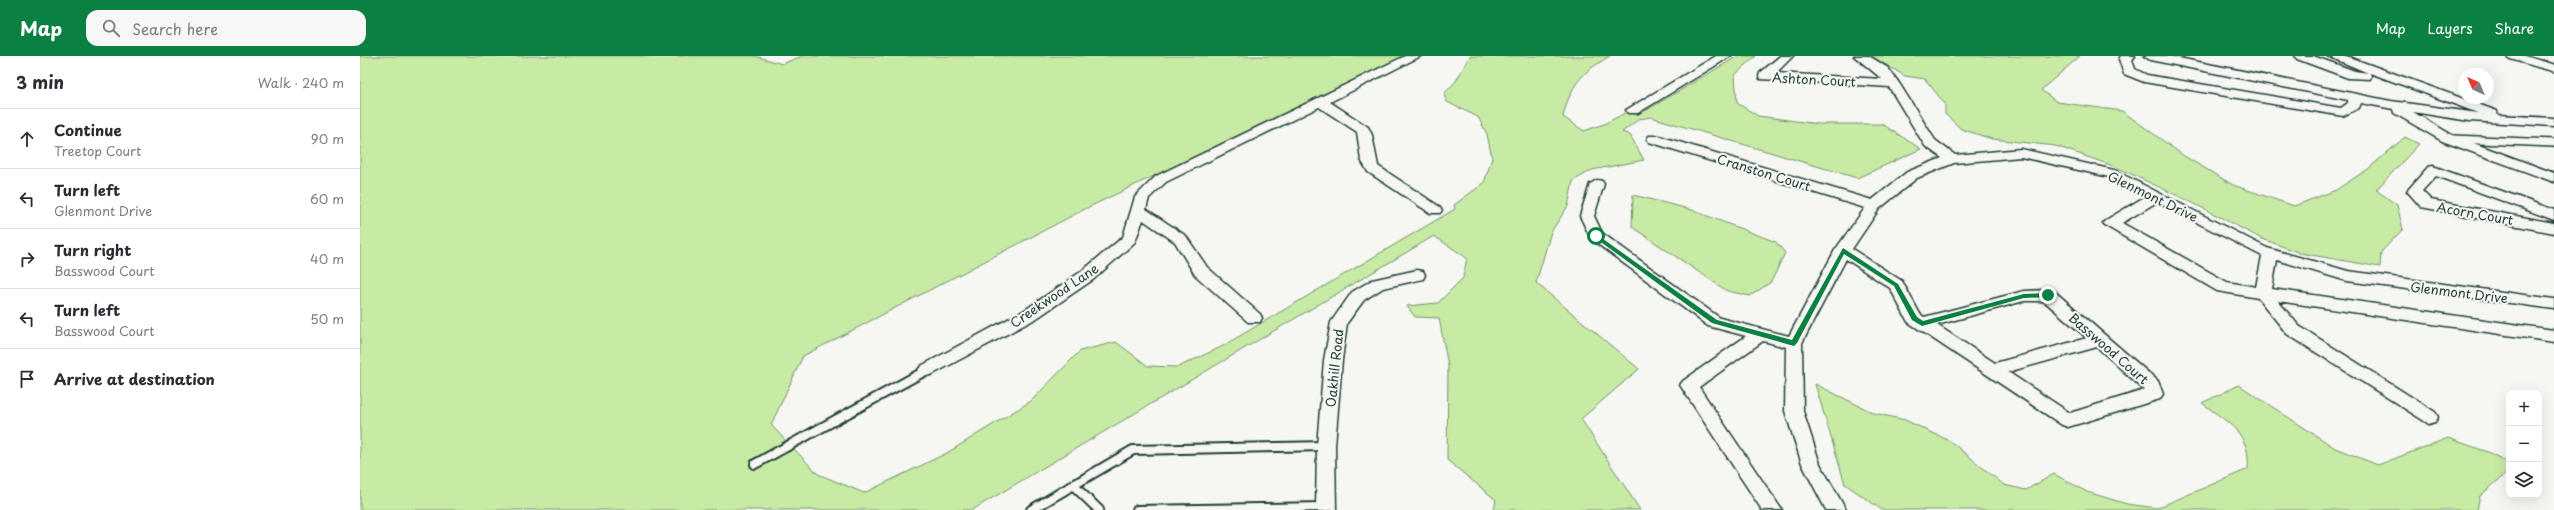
<!DOCTYPE html>
<html lang="en">
<head>
<meta charset="utf-8">
<style>
  :root { --surface:#fff; --page:#f7f7f7; --text:#2b2b33; --muted:#7c7c81; --line:#e1e1e2; --accent:#0b8043 }
  body { margin:0; font-family:"Playpen Sans",sans-serif; background:var(--page); color:var(--text) }
  .controls { position:absolute; right:12px; bottom:12px; display:grid; overflow:hidden; border-radius:8px; box-shadow:0 4px 16px #0002 }
  .controls button { width:36px; height:36px; display:grid; place-items:center; padding:0; border:0; border-bottom:1px solid var(--line); background:var(--surface); color:var(--text); font:20px sans-serif }
  .compass { position:absolute; left:2098px; top:12px; width:36px; height:36px; border-radius:50%; background:var(--surface); box-shadow:0 4px 16px #0002; rotate:316deg }
  .stop { position:absolute; width:12px; height:12px; margin:-9px; border:3px solid #0b8043; border-radius:50%; background:#fff }
  .stop.end { background:#0b8043; border-color:#fff; box-shadow:0 1px 4px #0008 }
  .list { margin:0; padding:0; list-style:none }
  h2 { display:flex; justify-content:space-between; align-items:center; height:52px; margin:0; padding:0 16px; font-size:17px }
  h2 small { font-size:13px; font-weight:400; color:var(--muted) }
  .list li { display:grid; grid-template-columns:26px 1fr auto; gap:12px; align-items:center; box-sizing:border-box; height:60px; padding:0 16px; border-top:1px solid var(--line) }
  .list b { display:block; font-size:15px; white-space:nowrap }
  .list p { margin:0; font-size:13px; white-space:nowrap; color:var(--muted) }
  .list em { font-size:13px; font-style:normal; color:var(--muted) }
  .icon { flex:none; width:22px; height:22px; fill:none; stroke:currentColor; stroke-width:2; stroke-linecap:round; stroke-linejoin:round }
  .map { position:relative; flex:none; width:2194px; height:454px; overflow:hidden }
  header { display:flex; align-items:center; gap:24px; box-sizing:border-box; height:56px; padding:0 20px; background:var(--accent); color:#fff }
  header strong { font-size:19px }
  nav { display:flex; gap:22px; margin-inline-start:auto; font-size:14px }
  .search { width:280px; height:36px; background:var(--page); display:flex; align-items:center; gap:10px; box-sizing:border-box; padding:0 14px; border-radius:12px; color:var(--muted); font-size:15px }
  main { display:flex }
  aside { flex:1; background:var(--surface) }
  .map>svg:first-child { display:block }
  .green { fill:#c7eaa4; stroke:#73946c }
  .lines { fill:none; stroke-linecap:round; stroke-linejoin:round }
  .lane-far1-casing { stroke:#1f3d34; stroke-width:10 }
  .lane-casing { stroke:#1f3d34; stroke-width:12 }
  .street-casing { stroke:#1f3d34; stroke-width:3 }
  .lane-far1 { stroke:#f6f6f2; stroke-width:7 }
  .lane { stroke:#f6f6f2; stroke-width:8 }
  .street { fill:#f6f6f2; fill-rule:evenodd }
  .route { fill:#0b8043 }
  .labels { text-anchor:middle; dominant-baseline:central; stroke-width:4; stroke-linejoin:round; paint-order:stroke }
  .street-label { font-size:13px; fill:#1f3d34; stroke:#f6f6f2 }
</style>
</head>
<body>
<header>
<strong>Map</strong>
<div class="search"><svg class="icon" aria-label="search" viewBox="0 0 24 24"><circle cx="10" cy="10" r="6"/><path d="M15 15l6 6"/></svg>Search here</div>
<nav><a>Map</a><a>Layers</a><a>Share</a></nav>
</header>
<main>
<aside>
<h2>3 min<small>Walk · 240 m</small></h2>
<ul class="list">
<li><svg class="icon" aria-label="ahead" viewBox="0 0 24 24"><path d="M12 20V5M6 11l6-6 6 6"/></svg><div><b>Continue</b><p>Treetop Court</p></div><em>90 m</em></li>
<li><svg class="icon" aria-label="left" viewBox="0 0 24 24"><path d="M17 20v-9H6M10 6l-5 5 5 5"/></svg><div><b>Turn left</b><p>Glenmont Drive</p></div><em>60 m</em></li>
<li><svg class="icon" aria-label="right" viewBox="0 0 24 24"><path d="M7 20v-9h11M14 6l5 5-5 5"/></svg><div><b>Turn right</b><p>Basswood Court</p></div><em>40 m</em></li>
<li><svg class="icon" aria-label="left" viewBox="0 0 24 24"><path d="M17 20v-9H6M10 6l-5 5 5 5"/></svg><div><b>Turn left</b><p>Basswood Court</p></div><em>50 m</em></li>
<li><svg class="icon" aria-label="arrive" viewBox="0 0 24 24"><path d="M6 21V4h12l-3 4 3 4H6"/></svg><div><b>Arrive at destination</b></div></li>
</ul>
</aside>
<div class="map">
<svg width="2194" height="454" viewBox="0 0 2194 454">
  <rect width="100%" height="100%" fill="#f6f6f2"/>
  <filter id="ink" filterUnits="userSpaceOnUse"><feTurbulence type="fractalNoise" baseFrequency=".025" numOctaves="2"/><feDisplacementMap in="SourceGraphic" scale="8" xChannelSelector="R" yChannelSelector="G"/><feConvolveMatrix kernelMatrix="1 2 1 2 8 2 1 2 1" color-interpolation-filters="sRGB"/></filter>
  <g filter="url(#ink)">
    <path class="green" d="M0,0h395l27,8 20,-8h602l-317,152 -284,148 -32,69 47,49 46,19 83,-40 84,-52 49,-50 36,-9 32,24 30,1 43,-20 234,-138 -1,-4 30,-22 8,-25 -5,-24 -9,-17 -31,-15 -3,-8 12,-13 14,-25h140c-29,17 -39,28 -47,61l21,14 20,-7 21,-11 22,-3 91,-54h18l-21,19 2,28 21,13 60,8h64l39,25 -64,29 -206,-61 -12,2 -17,13 8,3 14,25 -52,10 -19,11 -5,25 -17,26 -15,51 103,86 -58,50 59,91h-146l2,-10 -49,-40 1,-94 -9,-48 -24,-1 -8,-11 31,-3 25,-25 4,-20 -33,-22 -462,274h-612z
      M1511,0h209l-39,34 16,12 65,9 62,45 49,29 61,21 42,-16 32,-21 37,-32 14,7 -43,46 21,15 6,24 -22,23 -1,15 -80,-14 -40,-15 -69,-36 -75,-35 -60,-21 -64,-7 -31,-10 -16,-15v-10l-20,-25 -20,-3z
      M1273,139l56,14 87,33 9,11 -14,29 -21,14 -23,-5 -95,-64z
      M1455,328l59,29 31,7 45,21 54,44 22,5 28,-16 33,18 40,12 30,4 91,-39c3,-36 -20,-46 -46,-66l37,-18 96,63 43,17 70,-27 40,14 21,11v8l-29,25 -3,14h-595l-37,-26z"/>
    <g class="lines">
      <defs>
        <path id="lane-far1" d="M2152,0l42,12
          M2093,83l101,4"/>
        <path id="lane" d="M395,408l172,-94
          M713,429l26,25
          M671,454l102,-60 193,-4
          M777,454l189,-3"/>
        <path id="street" d="M1045,0h16l-91,46 38,25 4,8 6,31 62,41 2,3 -2,3h-10l-62,-41 -7,-12 -4,-28 -38,-25 -153,75 -17,16 -3,11 40,27 21,31 53,47 2,4 -2,4h-12l-53,-47 -20,-33 -32,-22 -8,22 -41,37 -57,39 -104,56 -6,2 -6,-2 -3,-4 3,-4 104,-56 57,-39 41,-34 12,-40 21,-21z
          M1356,0h15l-93,57h-10l-2,-3z
          M1420,0h13l-17,17 106,6 -28,-23h15l19,12 11,15 36,57 20,15 66,-6 93,21 153,78 81,23 206,28v10l-207,-28 -70,-21 -5,29 282,41v12l-276,-41 21,25 136,86 3,5 -3,5 -6,2 -142,-90 -29,-36 -41,-7 -111,-65 -3,-3 3,-3 40,-24 -37,-19 -88,-20 -67,6 -37,15 -38,31 -27,40 50,32 18,33 4,3 100,-26 24,-1 6,1 104,90 5,13 -3,5 -92,28 -6,-2 -154,-103 -18,-34 -44,-29 -44,84 1,68 17,53 26,46h-20l-24,-46 -17,-53 1,-64 -23,-6 -64,46 83,123h-20l-82,-125 3,-4 63,-45 -38,-10 -117,-87 -11,-23 10,-32 7,-4 5,1 2,3 -10,32 8,17 118,85 69,18 46,-86 30,-42 -216,-66 -2,-3 2,-3h10l213,64 35,-28 35,-14 -17,-12 -36,-59 -129,-8 -1,-3 1,-3zM1797,146l105,54 -6,31 -29,-5 -105,-59zM1664,245h20l43,37 -92,25 -58,-38zM1737,291l47,43 -74,23 -62,-41z
          M1761,0h14l-3,4 3,9 12,6 194,33 7,-5v-3l-198,-40 -6,-4h25l222,45 87,12 -108,-40 1,3 -1,3 -22,-1 -51,-19 -2,-3h18l42,15 13,2 -40,-17h18l151,55 1,4 56,3v8l-85,-5 -56,-9 39,23 102,38v9l-112,-41 -48,-28 -1,-4 -32,-6 -2,5 -16,8 -199,-34 -20,-8 -5,-15z
          M2073,110l121,44v10l-118,-44 -14,15 9,9 123,23v10l-133,-26 -14,-16 21,-24z
          M1057,214l6,1 2,4 -2,4 -40,9 -19,12 -17,23 -5,37 -7,86 1,64h-20l1,-64 7,-86 7,-38 21,-30 20,-12z"/>
      </defs>
      <use href="#lane-far1" class="lane-far1-casing"/>
      <use href="#lane" class="lane-casing"/>
      <use href="#street" class="street-casing"/>
      <use href="#lane-far1" class="lane-far1"/>
      <use href="#lane" class="lane"/>
      <use href="#street" class="street"/>
    </g>
  </g>
  <path class="route" d="M1236,178l121,86 75,20 51,-92 55,36 19,33 6,4 101,-27 24,-1 4,2 -4,2 -24,1 -102,28 -10,-6 -18,-34 -50,-32 -47,89 -3,3 -82,-23 -118,-86z"/>
  <g class="labels">
    <g class="street-label">
      <text transform="translate(1454 23) rotate(3)">Ashton Court</text>
      <text transform="translate(1404 116) rotate(17)">Cranston Court</text>
      <text transform="translate(1793 140) rotate(26)">Glenmont Drive</text>
      <text transform="translate(2115 157) rotate(10)">Acorn Court</text>
      <text transform="translate(2099 236) rotate(7)">Glenmont Drive</text>
      <text transform="translate(694 239) rotate(-34)">Creekwood Lane</text>
      <text transform="translate(1749 292) rotate(41)">Basswood Court</text>
      <text transform="translate(974 312) rotate(-84)">Oakhill Road</text>
    </g>
  </g>
</svg>
<div class="controls">
<button>+</button>
<button>−</button>
<button><svg class="icon" aria-label="layers" viewBox="0 0 24 24"><path d="M12 4l9 5-9 5-9-5zM3 14l9 5 9-5"/></svg></button>
</div>
<svg class="compass" viewBox="-18 -18 36 36"><path d="M0-13l5 13h-10z" fill="#e53935"/><path d="M0 13l5-13h-10z" fill="#7c7c81"/></svg>
<div class="stop" style="left:1236px;top:180px"></div>
<div class="stop end" style="left:1688px;top:239px"></div>
</div>
</main>
</body>
</html>
